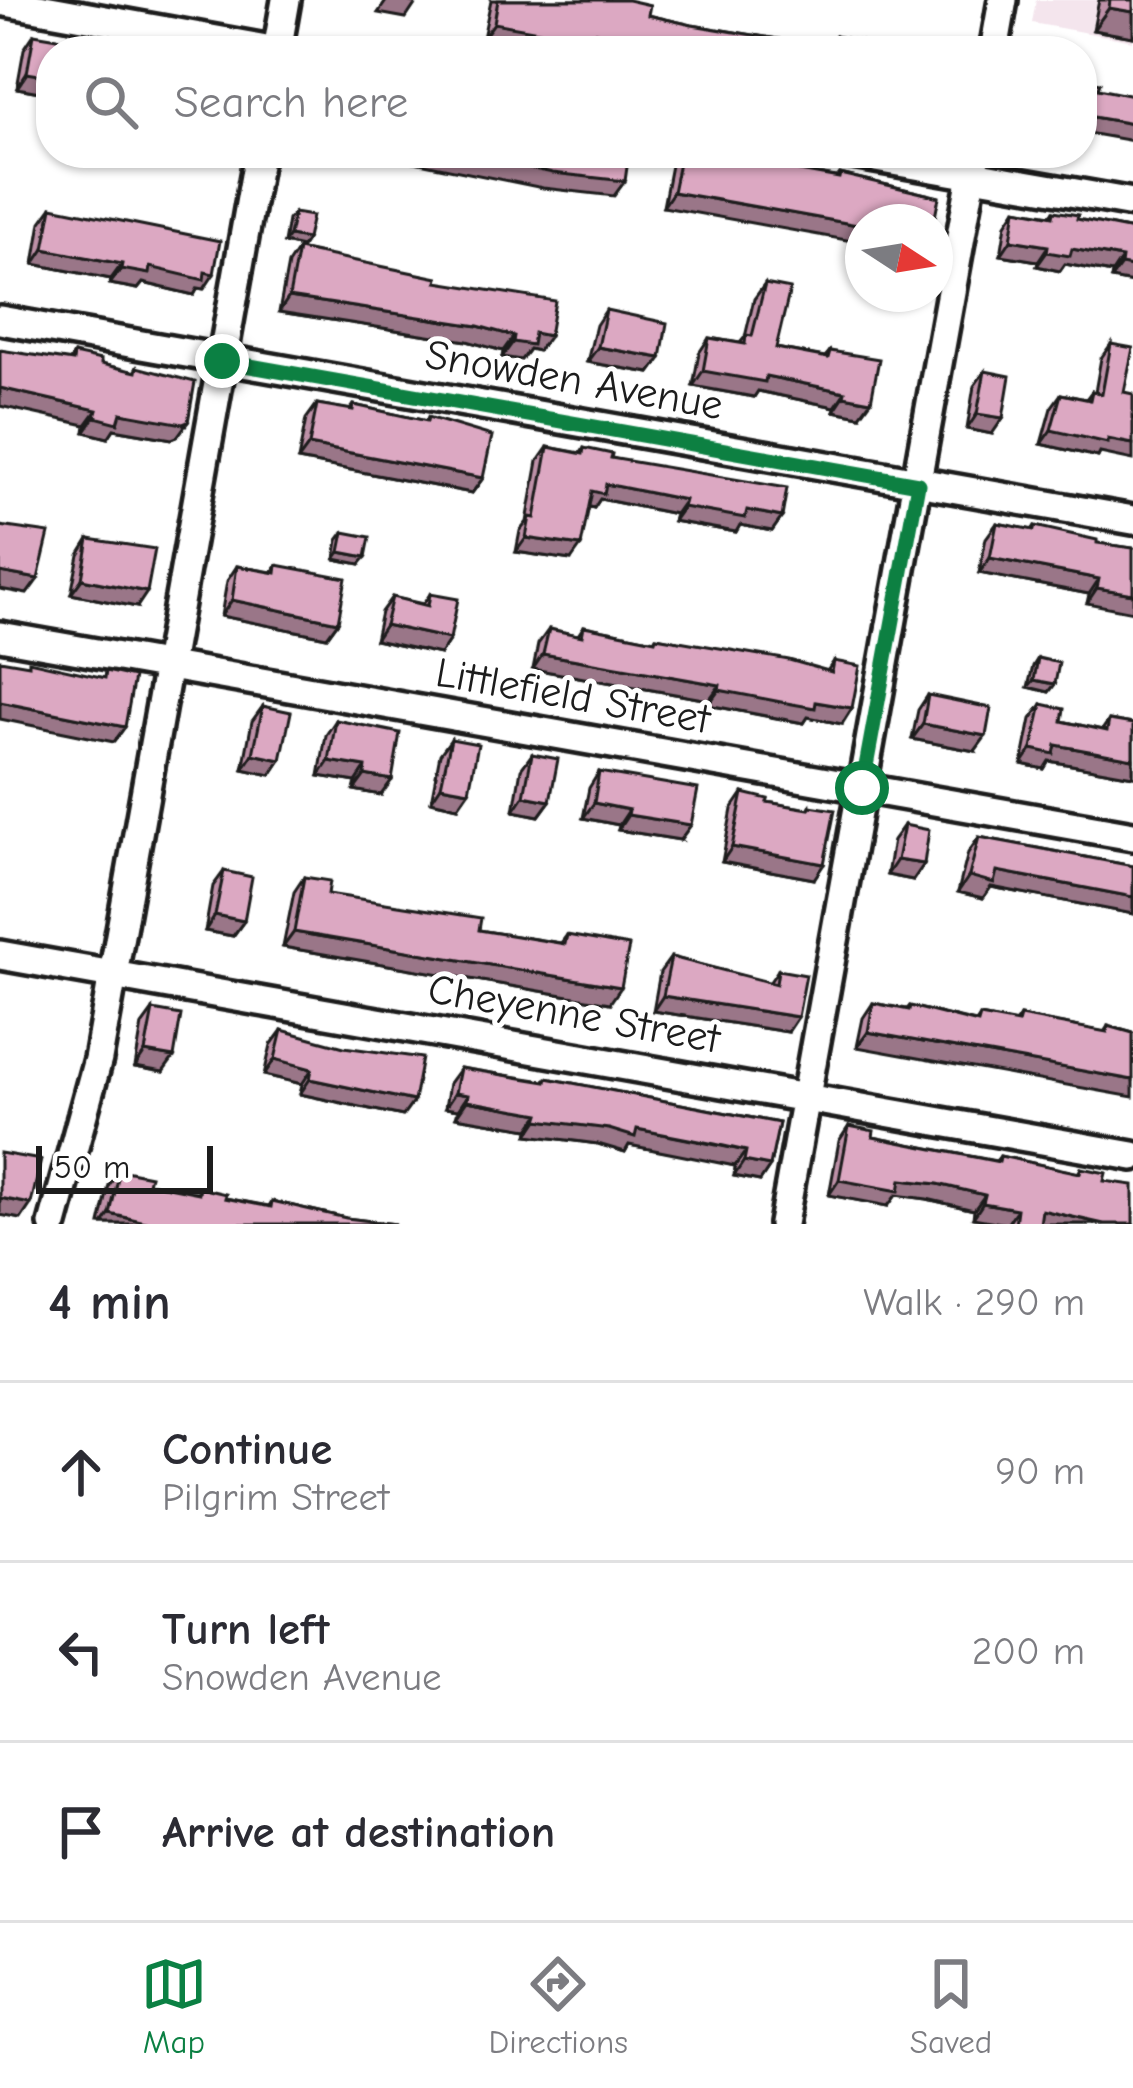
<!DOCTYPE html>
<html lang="en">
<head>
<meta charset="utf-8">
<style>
  :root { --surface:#fff; --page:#f7f7f7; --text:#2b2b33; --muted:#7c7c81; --line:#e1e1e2; --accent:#0b8043 }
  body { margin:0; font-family:"Comic Neue",sans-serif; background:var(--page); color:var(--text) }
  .compass { position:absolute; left:845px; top:204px; width:108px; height:108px; border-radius:50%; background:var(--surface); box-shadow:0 3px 9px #0004; rotate:102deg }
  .scale { position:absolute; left:36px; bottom:30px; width:177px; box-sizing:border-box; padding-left:12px; border:6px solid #1c1c1c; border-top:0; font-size:33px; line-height:42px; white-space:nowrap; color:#1c1c1c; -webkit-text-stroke:9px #fff; paint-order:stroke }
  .stop { position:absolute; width:36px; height:36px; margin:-27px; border:9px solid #0b8043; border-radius:50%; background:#fff }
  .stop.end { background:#0b8043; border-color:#fff; box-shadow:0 3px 12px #0008 }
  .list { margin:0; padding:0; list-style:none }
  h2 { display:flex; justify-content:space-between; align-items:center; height:156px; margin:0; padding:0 48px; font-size:51px }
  h2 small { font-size:39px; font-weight:400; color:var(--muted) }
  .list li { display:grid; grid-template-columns:78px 1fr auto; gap:36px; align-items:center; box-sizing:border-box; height:180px; padding:0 48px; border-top:3px solid var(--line) }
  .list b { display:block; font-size:45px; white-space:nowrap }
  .list p { margin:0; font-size:39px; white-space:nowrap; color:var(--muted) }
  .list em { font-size:39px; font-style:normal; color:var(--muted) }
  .icon { flex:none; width:66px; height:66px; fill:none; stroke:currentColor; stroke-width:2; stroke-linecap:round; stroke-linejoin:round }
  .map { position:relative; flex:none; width:1133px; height:1224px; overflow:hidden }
  .search { position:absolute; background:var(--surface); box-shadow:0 3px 9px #0004; left:36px; right:36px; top:36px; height:132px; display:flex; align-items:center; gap:30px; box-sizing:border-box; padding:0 42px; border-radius:48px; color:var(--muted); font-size:45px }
  .sheet { height:696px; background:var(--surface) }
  nav { display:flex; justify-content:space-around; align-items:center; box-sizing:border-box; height:168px; border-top:3px solid var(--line); background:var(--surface); font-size:33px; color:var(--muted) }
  nav a { display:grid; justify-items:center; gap:6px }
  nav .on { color:var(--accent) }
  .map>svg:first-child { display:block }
  .built { fill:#f4e5ed }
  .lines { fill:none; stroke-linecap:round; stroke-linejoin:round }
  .minor-casing { stroke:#1c1c1c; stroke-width:36 }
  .minor { stroke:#fff; stroke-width:27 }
  .wall { fill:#bd90a7; stroke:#1c1c1c; stroke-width:3 }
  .shaded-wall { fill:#9a7688; stroke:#1c1c1c; stroke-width:3 }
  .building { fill:#dca8c2; stroke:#1c1c1c; stroke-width:3 }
  .route { stroke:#0b8043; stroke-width:15 }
  .labels { text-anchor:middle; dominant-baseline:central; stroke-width:10; stroke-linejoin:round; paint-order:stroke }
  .street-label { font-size:42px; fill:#1c1c1c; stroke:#fff }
</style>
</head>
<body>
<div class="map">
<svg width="1133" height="1224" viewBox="0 0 1133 1224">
  <rect width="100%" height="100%" fill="#fff"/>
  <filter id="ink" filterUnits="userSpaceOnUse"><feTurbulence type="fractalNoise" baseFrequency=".00833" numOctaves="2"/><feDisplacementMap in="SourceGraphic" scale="24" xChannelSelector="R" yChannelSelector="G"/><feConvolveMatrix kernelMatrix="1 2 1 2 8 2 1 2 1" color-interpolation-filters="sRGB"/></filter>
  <g filter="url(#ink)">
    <path class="built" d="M1036,0h97v41l-101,-18z"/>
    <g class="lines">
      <defs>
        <path id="minor" d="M0,1l277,50
          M277,51l9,-51
          M994,51l9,-51
          M847,153l286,50
          M0,320l1133,200
          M0,636l1133,200
          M0,955l1133,201
          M53,1224l45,-165 161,-906
          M783,1224l193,-1071"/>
      </defs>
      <use href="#minor" class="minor-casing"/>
      <use href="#minor" class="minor"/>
    </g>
    <path class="wall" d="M491,0h137l20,15 44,10 135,22 8,-11 23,15h-254l-14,-3 -2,3h-34l-71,-13z
      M1099,0h34v37l-40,-7z
      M34,34l17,17v37l-7,-1 -4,5 -23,-4 7,-39z
      M679,153l158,24 3,-3 99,23 -276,10 8,-42z
      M52,207l152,82 -6,-1 -4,7 -51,-12 -5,6 -28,-5 1,-5 -77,-15 7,-42z
      M1016,209l35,6 3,-4 23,8 56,11v53l-22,-4 1,-6 -47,-9 -5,7 -23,-5 1,-5 -37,-6 5,-31z
      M294,213l13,26 -5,8 -18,-4 4,-23z
      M298,249l139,33 101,69 -9,-2 -8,11 -19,-3 1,-6 -36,-10 -188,-29 9,-48z
      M765,284l11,64 49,9 5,-6 30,65 -26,-5 1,-4 -77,-16 -4,6 -61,-11 6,-33 10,-15 31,5 5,-6 9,-38z
      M606,310l55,48 -11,15 -63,-11 9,-37z
      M1111,344l-11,109 -2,4 -57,-13 10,-36 10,-14 25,5 6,-8 3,1 6,-34z
      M74,354l27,10 33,8 3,-5 40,70 -5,2 -58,-10 -6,9 -23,-6 1,-7 -16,-65z
      M985,371l7,63 -25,-5 7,-43z
      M317,404l33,6 4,-5 72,16 2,-4 55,61 -11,15 -174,-33 8,-41z
      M548,447l33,6 3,-5 198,69 -10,14 -32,-6 -4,7 -63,-11 2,-7 -75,-15 -6,9 -5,-1 -18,53 -55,-8 4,-21 7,-9 11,-61z
      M997,523l35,7 3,-4 62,17 36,5 -46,55 2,-9 -110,-21 7,-35z
      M344,532l16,32 -25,-5 3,-19z
      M89,539l48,68 -66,-13 8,-39z
      M277,565l61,57 -11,15 -106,-21 6,-35 10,-15 35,6z
      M430,594l20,45 -10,15 -65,-14 6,-28 11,-15 31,7z
      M584,626l70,14 2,-3 171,34 7,-10 8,63 -34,-7 -4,6 -34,-6 -62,-12 1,-5 -176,-31 5,-25 11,-15 29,6z
      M1038,658l17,26 -6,8 -21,-5 5,-21z
      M928,695l47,56 -63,-12 6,-29z
      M1042,704l20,17 40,9 7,-10 24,4v52l-84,-15 -5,8 -22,-5 9,-45z
      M263,706l18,54 -10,15 -28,-6 9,-48z
      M336,720l45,75 -27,-5 2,-8 -37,-6 7,-41z
      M451,739l7,68 -27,-6 9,-47z
      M532,754l18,47 -11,15 -25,-5 7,-42z
      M599,772l81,68 -62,-10 1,-5 -36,-7 6,-30z
      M743,793l24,9 41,7 2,-3 4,73 -92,-17 10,-53z
      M904,825l20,39 -11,16 -26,-5 6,-35z
      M979,837l154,29v48l-142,-27 -8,11 -25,-6 10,-39z
      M224,871l20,50 -11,15 -28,-5 8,-45z
      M304,877l24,17 151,36 82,13 6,-8 43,68 -327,-56 11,-55z
      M671,957l98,26 9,-13 10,62 -135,-21 7,-39z
      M873,1003l34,6 3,-3 66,16 4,-6 35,7 5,-7 84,16 4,-6 25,7 -276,14 6,-29z
      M153,1010l10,62 -28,-5 7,-42z
      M282,1030l121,86 -103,-22 2,-10 -38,-9 7,-30z
      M460,1068l84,13 3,-3 232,45 -9,43 -10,15 -26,-5 1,-10 -30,-7 -76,-14 -4,7 -27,-8 -70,-9 1,-6 -73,-12 2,-7 -13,-2 4,-25z
      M849,1126l24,11 123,24 4,-5 78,17 3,-5 23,13 29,43h-126l-34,-6 1,-8 -47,-11 -31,-4 -8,11 -59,-11 10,-54z
      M120,1170l28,13 49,9 3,-4 25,10 44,8 3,-5 74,17 50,6h-296l9,-39z"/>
    <path class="shaded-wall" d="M387,0h14l15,3 -10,15 -28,-5z
      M1109,8l24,4v25l-40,-7z
      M494,23l102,9 95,19h-87l-14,-3 -2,3h-34l-71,-13z
      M27,73h24v15l-7,-1 -4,5 -23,-4z
      M1082,115l51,9v17l-51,-9z
      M393,153h61l171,28 -11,15 -71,-8 -153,-31z
      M673,192l190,34v17l-200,-36z
      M289,236l18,3 -5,8 -18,-4z
      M1011,240l37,6 -10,15 -37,-6z
      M44,249l78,15 -11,15 -77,-15z
      M1072,249l50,9 -10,15 -47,-9 -5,7 -23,-5 10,-14z
      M1121,265l12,2v16l-22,-4z
      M150,267l55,5 9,2 -10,15 -6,-1 -4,7 -51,-12 -5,6 -28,-5 11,-15z
      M289,297l189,29 36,10 -11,15 -36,-10 -188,-29z
      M534,333l15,3 -11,15 -9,-2 -8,11 -19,-3 11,-15z
      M598,347l63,11 -11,15 -63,-11z
      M703,371l63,5 79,16 -10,15 -77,-16 -4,6 -61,-11z
      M0,388l97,22 -11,15 -86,-19z
      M844,396l27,5 -11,15 -26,-5z
      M121,413l67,9 -11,15 -5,2 -58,-10 -6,9 -23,-6 10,-15z
      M977,414l26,4 -11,16 -25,-5z
      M1051,430l82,14v16l-33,-7 -2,4 -57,-13z
      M309,445l174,33 -11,15 -174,-33z
      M606,484l79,16 -10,14 -75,-15 -6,9 -12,-3 10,-14z
      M683,507l64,3 35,7 -10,14 -32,-6 -4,7 -63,-11z
      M526,538l55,8 -10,14 -55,-8z
      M340,552l26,5 -6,7 -25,-5z
      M990,558l109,21 -10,15 -110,-21z
      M0,572l38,7 -11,15 -27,-5z
      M82,579l65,13 -10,15 -66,-13z
      M1097,588l36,6v18l-46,-9z
      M232,600l106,22 -11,15 -106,-21z
      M385,625l65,14 -10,15 -65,-14z
      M543,654l177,31 -11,15 -176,-31z
      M1034,680l21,4 -6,8 -21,-5z
      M719,690l97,12 36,6 -10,16 -34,-7 -4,6 -96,-18z
      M0,702l125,25 -11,15 -114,-23z
      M923,724l63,12 -11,15 -63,-12z
      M1056,745l77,14v17l-84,-15 -5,8 -22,-5 10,-15z
      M253,754l28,6 -10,15 -28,-6z
      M329,761l37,6 -10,15 -37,-6z
      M365,775l27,5 -11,15 -27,-5z
      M441,786l28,5 -11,16 -27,-6z
      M524,796l26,5 -11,15 -25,-5z
      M594,803l35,7 -10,15 -36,-7z
      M628,815l63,10 -11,15 -62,-10z
      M732,847l92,17 -10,15 -92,-17z
      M897,860l27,4 -11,16 -26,-5z
      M997,871l136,26v17l-142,-27 -8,11 -25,-6 11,-16z
      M215,915l29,6 -11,15 -28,-5z
      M294,932l327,55 -11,16 -327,-56z
      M663,996l135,21 -10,15 -135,-21z
      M868,1032l265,48v17l-276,-50z
      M145,1052l29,5 -11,15 -28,-5z
      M275,1059l37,10 -10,15 -38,-9z
      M310,1079l104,22 -11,15 -103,-22z
      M455,1093l13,2 -10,15 -13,-2z
      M467,1101l73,13 -11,15 -73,-12z
      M538,1120l99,9 109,22 -11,15 -106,-21 -4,7 -27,-8 -70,-9z
      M744,1161l26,5 -10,15 -26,-5z
      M839,1180h62l37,4 47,11 -11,15 -47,-11 -31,-4 -8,11 -59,-11z
      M0,1198l31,6 -10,15 -21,-4z
      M983,1203l34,6 -10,15 -34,-6z
      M1042,1210l62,14h-71z
      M110,1214l44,10h-51z"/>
    <path class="building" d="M498,0h130l22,5 -2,10 44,10 140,23 3,-12 25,5 -2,10h-167l-95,-19 -1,9 -101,-18z
      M1110,0h23v12l-24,-4z
      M34,34l101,17h-84v26l-24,-4z
      M1082,79l18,4 -2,6 35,7v28l-51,-9z
      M454,153h175l-4,28 -72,-8z
      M681,153h18l140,25 1,-4 99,23 -5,25h-71v4l-190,-34z
      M52,207l168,34 -6,33 -9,-2 -1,8 -54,-13 -1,7 -28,-5 1,-5 -78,-15z
      M1016,209l37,7 1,-5 24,4 -1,4 56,11v37l-12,-2 1,-7 -50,-9 -2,7 -23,-4 1,-6 -37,-6z
      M294,213l18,3 -5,23 -18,-3z
      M298,249l140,29 -1,4 118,19 -6,35 -15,-3 -2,12 -19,-3 1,-6 -36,-10 -189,-29z
      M765,284l25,5 -14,59 52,10 2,-7 49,8 -8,42 -27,-5 1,-4 -79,-16 -1,6 -62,-11 6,-33 36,6 1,-9 6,1z
      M606,310l61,13 -6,35 -63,-11z
      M1111,344l22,4 -9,44 9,2v50l-25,-5v4l-57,-13 10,-36 29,6 2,-9 10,3z
      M0,350l73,11 1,-7 27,6v4l35,8 1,-5 58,15 -7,40 -5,2 -62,-11 -3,10 -23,-6 2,-7 -97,-22z
      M985,371l25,5 -7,42 -26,-4z
      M317,404l36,6 1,-5 73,16 1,-4 64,19 -9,42 -174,-33z
      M548,447l35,7 1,-6 28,6 -1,4 176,30 -5,29 -35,-7 -2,8 -62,-11 2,-7 -79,-16 -2,10 -12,-3 -11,55 -55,-8 4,-21 5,1z
      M997,523l37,7 1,-4 62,14v3l36,5v46l-36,-6 2,-9 -109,-21z
      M0,526l49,7 -11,46 -38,-7z
      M344,532l26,5 -4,20 -26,-5z
      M89,539l66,10 -8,43 -65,-13z
      M277,565l69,13 -8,44 -106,-22 5,-34 39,7z
      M430,594l28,5 -8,40 -65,-14 7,-28 36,9z
      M584,626l71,14 1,-3 133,23 43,12 2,-11 26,5 -8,42 -36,-6 -1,6 -34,-6 -62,-12 1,-5 -177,-31 6,-25 33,7z
      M1038,658l21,5 -4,21 -21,-4z
      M0,660l29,5v-4l76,17 1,-7 28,6 -9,50 -125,-25z
      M928,695l63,13 -5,28 -63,-12z
      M1042,704l22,5 -2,12 45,10 2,-11 24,4v35l-77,-14 -2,9 -22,-5z
      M263,706l28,6 -10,48 -28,-6z
      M336,720l64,13 -8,47 -27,-5 1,-8 -37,-6z
      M451,739l27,5 -9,47 -28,-5z
      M532,754l26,5 -8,42 -26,-5z
      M599,772l99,17 -7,36 -63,-10 1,-5 -35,-7z
      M743,793l25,6 -1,3 42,7 1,-3 25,4 -11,54 -92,-17z
      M904,825l25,5 -5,34 -27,-4z
      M979,837l154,29v31l-136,-26 -3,12 -25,-7z
      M224,871l28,6 -8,44 -29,-6z
      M304,877l26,4 -2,13 153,24 -2,12 86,14 2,-9 62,11 -8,41 -327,-55z
      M671,957l105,27 2,-14 28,5 -8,42 -135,-21z
      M873,1003l36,7 1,-4 68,17 2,-7 38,7 2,-7 87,16 1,-6 25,7v47l-265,-48z
      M153,1010l28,5 -7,42 -29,-5z
      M282,1030l62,17 78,11 -8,43 -104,-22 2,-10 -37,-10z
      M460,1068l86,14 1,-4 232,45 -9,43 -26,-5 2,-10 -31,-7 -78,-15 -2,8 -26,-8 -71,-9 2,-6 -73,-13 1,-6 -13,-2z
      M849,1126l25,5 -1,6 126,25 1,-6 80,17 1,-5 25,5 -2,8 29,4v39h-29l-62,-14 -2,14h-25l2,-15 -34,-6 2,-8 -47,-11 -37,-4 -2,11 -60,-11z
      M0,1153l41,7 -10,44 -31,-6z
      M120,1170l30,6 -2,7 51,10 1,-5 26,6 -1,4 46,9 1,-6 74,17 50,6h-241l-45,-10z"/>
  </g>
  <g class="lines" filter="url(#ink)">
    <path class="route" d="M222,361l696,123 -56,304"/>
  </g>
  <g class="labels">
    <g class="street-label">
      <text transform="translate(574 380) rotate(10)">Snowden Avenue</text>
      <text transform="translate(573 696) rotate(10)">Littlefield Street</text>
      <text transform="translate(574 1014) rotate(10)">Cheyenne Street</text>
    </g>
  </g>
</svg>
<svg class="compass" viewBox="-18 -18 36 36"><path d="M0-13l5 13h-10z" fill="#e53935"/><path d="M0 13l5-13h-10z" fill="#7c7c81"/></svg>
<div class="scale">50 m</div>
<div class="stop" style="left:862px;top:788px"></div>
<div class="stop end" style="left:222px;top:361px"></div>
<div class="search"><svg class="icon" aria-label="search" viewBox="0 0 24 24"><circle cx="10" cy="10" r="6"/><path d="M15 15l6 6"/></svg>Search here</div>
</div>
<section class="sheet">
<h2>4 min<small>Walk · 290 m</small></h2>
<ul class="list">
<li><svg class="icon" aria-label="ahead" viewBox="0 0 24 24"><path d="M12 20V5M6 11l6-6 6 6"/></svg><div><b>Continue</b><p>Pilgrim Street</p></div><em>90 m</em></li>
<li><svg class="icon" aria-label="left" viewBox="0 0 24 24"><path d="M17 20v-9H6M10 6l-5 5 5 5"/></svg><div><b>Turn left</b><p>Snowden Avenue</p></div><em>200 m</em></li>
<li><svg class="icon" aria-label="arrive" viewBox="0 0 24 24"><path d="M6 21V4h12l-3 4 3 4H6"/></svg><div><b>Arrive at destination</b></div></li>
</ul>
</section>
<nav>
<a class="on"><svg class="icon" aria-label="map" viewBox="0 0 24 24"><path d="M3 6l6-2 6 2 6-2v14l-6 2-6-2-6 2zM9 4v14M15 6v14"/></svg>Map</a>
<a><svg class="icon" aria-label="directions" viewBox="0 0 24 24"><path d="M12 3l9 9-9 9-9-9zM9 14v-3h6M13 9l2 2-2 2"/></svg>Directions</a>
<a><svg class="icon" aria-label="saved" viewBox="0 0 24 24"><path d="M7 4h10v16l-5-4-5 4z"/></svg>Saved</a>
</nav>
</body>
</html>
